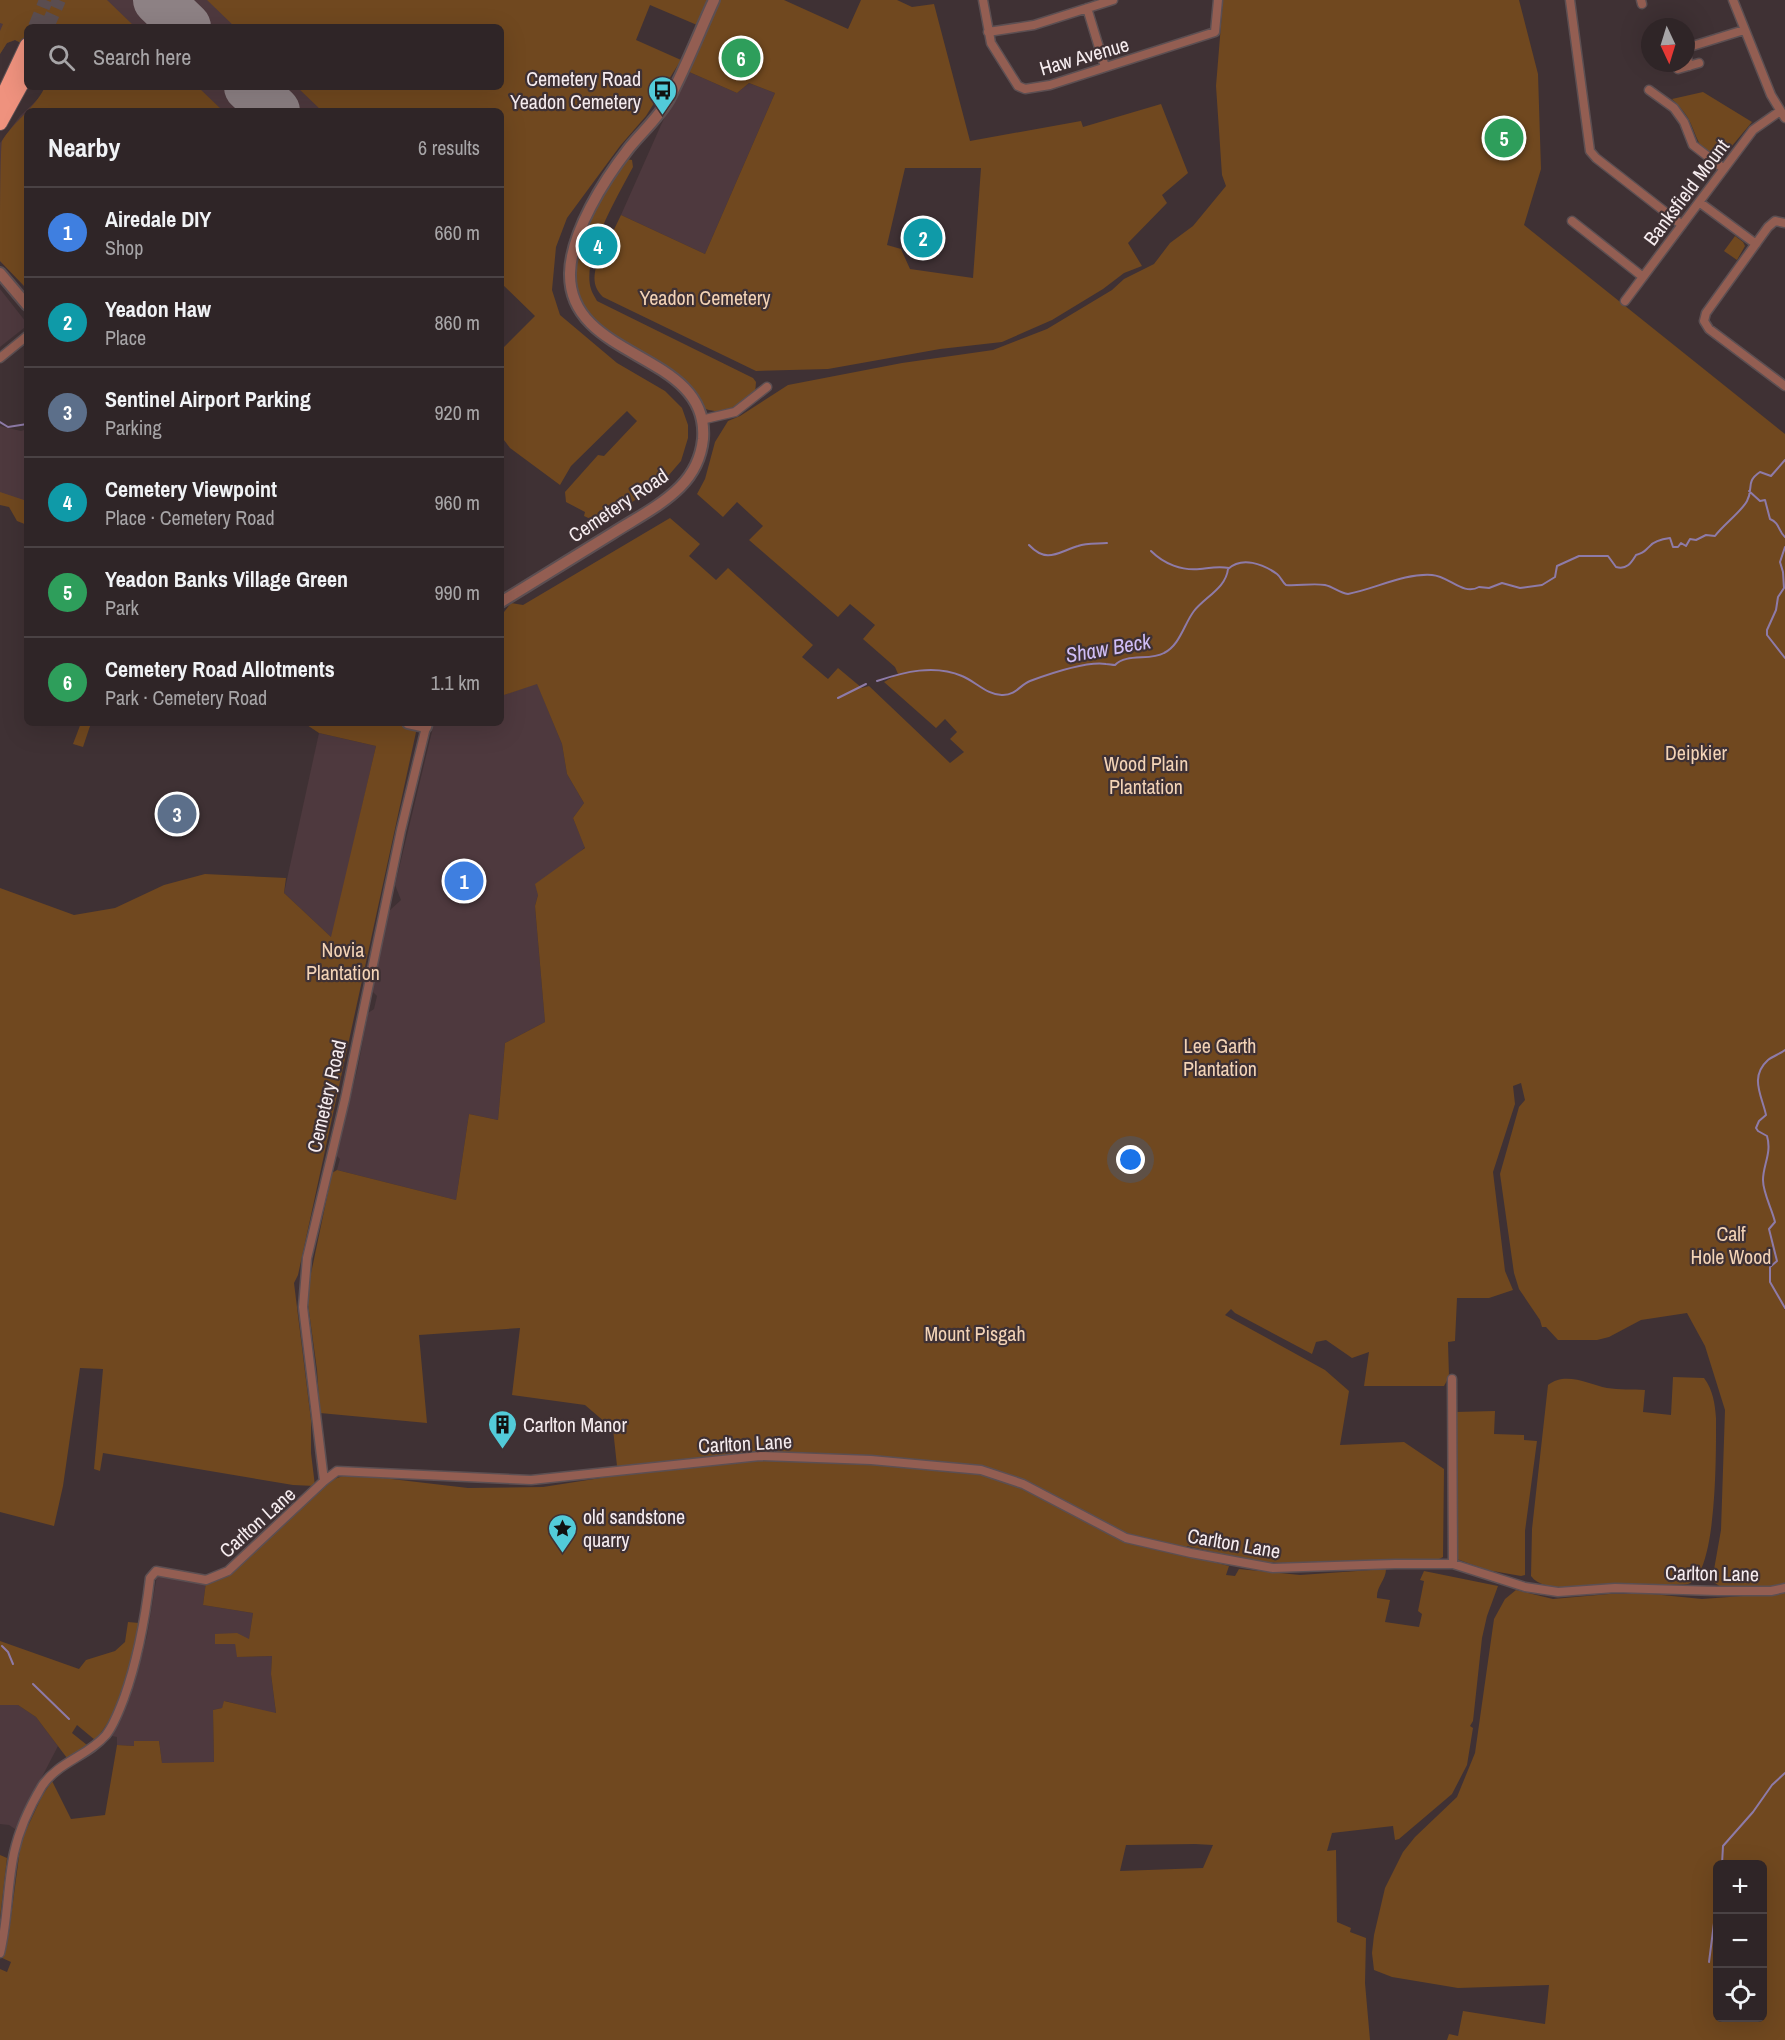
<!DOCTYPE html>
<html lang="en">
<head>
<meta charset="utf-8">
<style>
  :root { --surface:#2f2527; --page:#3b3133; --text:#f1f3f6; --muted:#a7a5a7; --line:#4a4244; --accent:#ea580c }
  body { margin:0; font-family:"Archivo Narrow",sans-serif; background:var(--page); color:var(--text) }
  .controls { position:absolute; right:18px; bottom:18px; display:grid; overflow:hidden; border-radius:9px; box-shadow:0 6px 24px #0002 }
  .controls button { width:54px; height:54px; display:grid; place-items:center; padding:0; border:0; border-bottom:2px solid var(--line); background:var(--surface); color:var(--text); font:30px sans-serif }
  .compass { position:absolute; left:1641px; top:18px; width:54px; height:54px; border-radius:50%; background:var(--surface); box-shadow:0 6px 24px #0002; rotate:176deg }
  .you { position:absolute; left:1131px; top:1160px; width:21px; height:21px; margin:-15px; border:4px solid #fff; border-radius:50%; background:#1a73e8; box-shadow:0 0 0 9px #1a73e833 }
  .badge { display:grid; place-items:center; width:39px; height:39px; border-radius:50%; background:var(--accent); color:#fff; font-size:20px; font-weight:700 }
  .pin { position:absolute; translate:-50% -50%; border:3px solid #fff; box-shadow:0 2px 6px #0006 }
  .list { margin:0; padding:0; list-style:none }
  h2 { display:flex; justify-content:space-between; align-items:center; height:78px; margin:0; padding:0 24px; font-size:26px }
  h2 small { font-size:20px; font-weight:400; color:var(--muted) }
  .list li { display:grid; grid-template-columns:39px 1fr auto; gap:18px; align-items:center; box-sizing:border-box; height:90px; padding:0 24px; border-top:2px solid var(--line) }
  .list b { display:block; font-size:22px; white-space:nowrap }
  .list p { margin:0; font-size:20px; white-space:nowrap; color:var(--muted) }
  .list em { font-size:20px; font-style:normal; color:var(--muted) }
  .icon { flex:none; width:33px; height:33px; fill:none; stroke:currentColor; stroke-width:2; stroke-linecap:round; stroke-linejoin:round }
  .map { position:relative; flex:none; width:1785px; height:2040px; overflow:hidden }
  .search { position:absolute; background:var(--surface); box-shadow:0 6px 24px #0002; left:24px; top:24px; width:480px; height:66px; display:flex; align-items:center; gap:15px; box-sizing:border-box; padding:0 21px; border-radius:9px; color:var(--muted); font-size:22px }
  .panel { position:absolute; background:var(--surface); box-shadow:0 6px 24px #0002; left:24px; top:108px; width:480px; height:618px; border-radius:9px }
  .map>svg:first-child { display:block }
  .built { fill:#4e393e }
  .green { fill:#70481f; fill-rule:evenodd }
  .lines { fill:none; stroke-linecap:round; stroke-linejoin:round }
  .stream { stroke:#8e7ba8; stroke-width:2 }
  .runway { stroke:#8d8184; stroke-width:50 }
  .trunk-tunnel { stroke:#5a4d50; stroke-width:14; stroke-dasharray:14 7; stroke-linecap:butt }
  .minor-casing { stroke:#5c4f52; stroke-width:11 }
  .tertiary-casing { stroke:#5c4f52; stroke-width:14 }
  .trunk-casing { stroke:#5c4f52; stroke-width:16 }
  .minor { stroke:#935e52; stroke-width:8 }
  .tertiary { stroke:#935e52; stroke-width:10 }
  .trunk { stroke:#ef927e; stroke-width:14 }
  .labels { text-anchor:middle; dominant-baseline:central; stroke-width:4.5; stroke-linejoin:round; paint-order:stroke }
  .street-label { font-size:20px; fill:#f6ecef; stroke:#3f3134 }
  .poi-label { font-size:20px; fill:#f6ecef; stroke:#3f3134; text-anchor:start }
  .park-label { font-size:20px; fill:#f3d3b6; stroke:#3f3134 }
  .water-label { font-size:21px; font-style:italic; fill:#d0bef6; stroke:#3f3134 }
</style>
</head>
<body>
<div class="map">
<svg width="1785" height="2040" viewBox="0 0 1785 2040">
  <rect width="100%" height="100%" fill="#3f3134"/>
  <path class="built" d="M0,0h402l27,27h-402v19l-12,-6 -8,3 -7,11z
    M687,71l50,22 12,-10 26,10 -70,161 -84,-39 40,-90z
    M45,87h441l4,3 9,21h-472v178l-27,-28v-118l20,-27 20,-19z
    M0,289l26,33 -2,6 -24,19z
    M0,426l21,5 6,-2v81l-27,-10z
    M537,683l25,61 5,30 17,29 -11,15 12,29 -47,48 -3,11 10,116 -40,21 -7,77 -29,-6 -13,86 -119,-30 3,-11 -4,-4 22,-88 10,-54 6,-4 3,-13 -5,-5 17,-80 12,-11 -6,-15 39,-162h67v-27z
    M319,733l57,13 -44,192 -48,-45z
    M157,1575l49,7 -3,23 50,8 -4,27 -34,3 20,1 3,13 34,-1 -1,18 5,40 -51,-13 -3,7 -9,2 1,53h-52l-3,-22h-24l-1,5 -17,-1v-8l-5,-1 22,-51 13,-49z
    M0,1705h18l18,12 22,29 -43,83 -6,-4 -9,-1z"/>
  <path class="green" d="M0,0h107l28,27h-108v19l-12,-6 -8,3 -7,11v-23l3,-7 -3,-1z
    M207,0h500l-10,25 -47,-20 -14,35 45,20 -35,56 -26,30 -53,72 -11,29 -4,43 8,25 57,48 48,28 17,17 6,17v13l-7,23 -19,22 -63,40 -15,-7 1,-4 -19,-10 -1,-10 33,-37 6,1 33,-35 -10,-10 -56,55 -11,19 -50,-37 -9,-12v-86l34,-34 -34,-33v-172h-179l-25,-24h204v-60h-266z
    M720,0h64l64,29 13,-29h36l15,7 22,-3 36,137 111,-20 2,6 78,-23 27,69 -26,22 5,8 -39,40 14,23 -18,7 -21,16 -51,31 -50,22 -62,7 -112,20 -72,2 -153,-74c-9,-9 -10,-17 -7,-30l25,-52 84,39 70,-161 -26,-10 -12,10 -50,-22zM905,168h76l-8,110 -63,-9 -9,-20 -14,-4z
    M1223,0h296l19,74 3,95 -17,56 261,209v872l-2,1 2,3v276l-36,2 -28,-1 -9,-6 9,-51 4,-120 -20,-64 -18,-33 -46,7 -32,17 -12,3h-39l-12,-13h-4l-2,-7 -21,-31 -5,-16 -14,-99 19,-67 6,-7 -4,-17 -8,3 2,18 -22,68 12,99 8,19 -24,8h-32l-2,43 -7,1 1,35 -5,9h-80l5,-34 -17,6 -26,-18 -10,2 -4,12 -77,-41 -4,-4 -6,6 100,55 24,21 -9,54 64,-3 40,27 -1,88 -6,3 -33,-1 -125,4 -26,-2 -66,-15 -1,2 -68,-17 -81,-45 -29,-12 -31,-8 -156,-13 -58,-1 -146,14 -4,-37 -28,-24 -73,-10 8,-67 -101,7 8,88 -107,-10 -3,-43 -9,-66 1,-21 23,-110 5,-3 119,30 13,-86 29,6 7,-77 40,-21 -10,-116 3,-11 -3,-11 50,-36 -12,-30 11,-15 -17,-29 -5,-30 -25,-60 -36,12v-80l10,-13 12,2 147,-87 30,26 -11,12 27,24 12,-12 85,77 -11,12 26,22 10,-11 24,20 7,-2 81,77 14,-11 -14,-13 7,-7 -12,-13 -9,9 -52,-46 14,-8 -3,-7 -32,-28 12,-14 -25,-21 -12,13 -89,-77 14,-14 -26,-24 -14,15 -26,-23 8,-15 10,-37 13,-21 12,-5 48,-31 114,-22 91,-13 54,-21 65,-39 12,-11 30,-15 16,-21 23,-17 33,-40 -4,-11 -6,-89z
    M45,87h153l25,24h-196v178l-27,-28c0,-17 0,-112 2,-120 12,-20 33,-33 43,-54z
    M1703,92l49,30 -31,37c-23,-4 -24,-25 -33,-41 -4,-7 -10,-13 -16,-19z
    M626,159l6,1 1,7c-15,28 -52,91 -42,122 1,4 4,8 6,12l156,77 3,4 -1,12c-15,10 -30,22 -49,15 -11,-11 -18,-25 -30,-35 -19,-16 -44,-24 -64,-38 -46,-33 -43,-70 -21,-117 10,-22 21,-41 35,-60z
    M1735,236l8,6 2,4 -8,14 -13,-9z
    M0,492l27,9v24l-10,-4 -8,-14 -9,-2z
    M81,723h10l-8,24 -10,-3z
    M304,723h114l-120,552 -4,8 17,137v33l4,33 -22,-1 -190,-32 -3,18 -6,-2 9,-100 -23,-1 -17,118 -9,40 -54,-14v-624l74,27 41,-7 49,-23 41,-11 81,4 -2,15 47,44 45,-191 -57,-13z
    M1673,1377l31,1c9,12 11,26 12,40 0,29 2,157 -28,166 -6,1 -13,0 -19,1 -24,1 -48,-1 -73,1 -17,1 -54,6 -65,-10l1,-47 16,-144c17,-14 41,-1 59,3 12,2 26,1 38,2l-2,22 28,3z
    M1495,1411l-1,23 30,1v5l13,1 -12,90v44l-4,1 -34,-6 -33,-12 1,-146z
    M767,1460l84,3 127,11 41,12 106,54 104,26 -3,9 9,1 4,-7 61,6 86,-6c0,11 -10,18 -9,29l13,2 -5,22 34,5 3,-13 -4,-3 6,-30 -4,-1 4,-9 74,15 -11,30 -5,22 -9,83 -3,5 3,2 -6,37 -15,29 -53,45 -4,1 -2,-14 -61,7 -5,18 9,-1 1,72 14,6 -1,4 16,6 -1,45 5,57h-1370v-71l7,3 4,-10 -11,-5 9,-25 12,-91 21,-45 10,-15 19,38 34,-4 12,-70 17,1v-5h25l3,22 52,-1 -1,-52 9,-2 2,-7 52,12 -5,-39 1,-18 -35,1 -2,-13h-20v-10l22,-1 12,6 4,-26 -50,-8 3,-23 15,-3 11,-7 92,-87 13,-7 12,-4 119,14 75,-1 96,-15zM1195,1844l18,1 -10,23 -83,3 6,-26z
    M1516,1590l37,9 56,-5h43l50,5 83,-6v447h-338l2,-6 9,2 5,-25 82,13 4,-39 -91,3 -66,-11 -18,-7 -2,-17 2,-18 11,-47 18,-36 12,-15 42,-40 18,-44 19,-134 11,-20zM1718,1864h44v154h-44z
    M128,1622l11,1c-7,40 -17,87 -44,117l-18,-15 -5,8 15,12 -20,13 -31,-41 -18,-12h-18v-64l79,28 7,-9 29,-9 10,-9z
    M0,1855l7,3 -7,60z"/>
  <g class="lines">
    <path class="stream" d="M0,422l8,5 19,-3
      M1749,491l11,10 5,-1 5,19c10,4 8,12 15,18
      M1029,545c18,19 29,7 49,1 9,-3 20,-2 29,-3
      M1785,547l-5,15 3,10 1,16 -6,9 -2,13 -9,20v5l18,23
      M1151,551c13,13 31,20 49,18 10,-1 18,-3 29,-1
      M877,681c27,-9 57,-17 85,-5 13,5 26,20 41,19 13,0 17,-10 27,-14 19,-7 57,-20 76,-17 3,0 6,1 9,1 11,-12 35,-4 49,-12 16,-8 20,-29 30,-42 11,-14 32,-23 34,-42 14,-13 35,-5 49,5 4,3 5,8 9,11 13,1 26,-2 39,0 9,2 14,8 23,9 27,-5 56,-21 84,-19 17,1 31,21 47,12l10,1 13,-5 18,5 22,-3 13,-8 2,-11 22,-10h29l8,11c11,3 15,-4 20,-12 10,-3 8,-4 14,-9 4,-5 13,-7 20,-8l3,9h5l3,-4 5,3 4,-7 6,1 10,-5 9,1c8,-11 26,-24 32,-35 7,-13 -2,-19 13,-29l11,4 14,-16
      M838,698l28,-14
      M1785,1050c-5,4 -12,6 -17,10 -19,17 -6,36 -2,55l-7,6 -3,7 2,3 9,5c5,17 -4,29 -4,44 0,13 9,29 12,42l-6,7 8,32 -7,6v15l15,26
      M2,1646l6,6 5,12
      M33,1684l36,35
      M1722,1864l1,-18 30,-34 19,-27 13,-12
      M1709,1962l9,-70"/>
    <path class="runway" d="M158,0l28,27
      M249,87l26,24"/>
    <path class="trunk-tunnel" d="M35,27l11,-27
      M47,27l12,-27"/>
    <defs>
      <path id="minor" d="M983,0l8,43 27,43 7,3 25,-4 165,-53 3,-32
        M1570,0l20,151 6,7 86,67
        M1641,0l1,4
        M1733,0l38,95 14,23
        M1087,8l18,59
        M988,32l46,-7 79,-25
        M1686,48l58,-18
        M1686,54l3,12
        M1678,69l21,-6
        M1649,90l25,18 10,14 9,23 31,24
        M1699,202l57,42
        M1572,221l71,56
        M1785,223l-10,-2 -7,6 -62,86 -2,8 5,8 76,57
        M1625,301l128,-171 27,-19
        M0,358l27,-22
        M701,420l34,-8 32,-25
        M1452,1379l1,185
        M324,1481l-21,-174 4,-49 38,-159 56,-269 25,-103
        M0,1953c8,-33 7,-67 14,-100 5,-23 16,-47 28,-67 16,-24 46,-30 64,-51 8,-10 13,-24 18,-37 14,-39 21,-78 26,-120l6,-7 50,9 22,-9 96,-90 13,-10 194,9 229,-24 111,4 110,10 42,14 103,54 65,15 82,15 122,-4h58l72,23 33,5 57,-4 102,3h54l14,-3"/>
      <path id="tertiary" d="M0,273l27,32
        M501,602c37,-23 75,-46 112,-69 22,-14 48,-27 67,-46 13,-13 21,-29 23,-48 7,-88 -135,-78 -133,-166 1,-41 34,-93 59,-125 13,-16 30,-31 40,-49 17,-32 30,-66 45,-99
        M408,723l18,4 1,-4"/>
      <path id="trunk" d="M0,102l27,-57
        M0,123l27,-49"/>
    </defs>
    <use href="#minor" class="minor-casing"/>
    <use href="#tertiary" class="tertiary-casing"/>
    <use href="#trunk" class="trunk-casing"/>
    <use href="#minor" class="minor"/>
    <use href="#tertiary" class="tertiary"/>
    <use href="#trunk" class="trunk"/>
  </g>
  <defs>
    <symbol id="bus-pin" viewBox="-11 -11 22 30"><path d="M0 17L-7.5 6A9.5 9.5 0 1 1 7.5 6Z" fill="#52cbd9" stroke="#3f3134"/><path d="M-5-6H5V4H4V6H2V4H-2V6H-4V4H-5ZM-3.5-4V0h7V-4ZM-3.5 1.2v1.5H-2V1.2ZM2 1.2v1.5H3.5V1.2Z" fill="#111"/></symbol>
    <symbol id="building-pin" viewBox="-11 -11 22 30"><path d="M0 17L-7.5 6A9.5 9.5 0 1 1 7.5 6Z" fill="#52cbd9" stroke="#3f3134"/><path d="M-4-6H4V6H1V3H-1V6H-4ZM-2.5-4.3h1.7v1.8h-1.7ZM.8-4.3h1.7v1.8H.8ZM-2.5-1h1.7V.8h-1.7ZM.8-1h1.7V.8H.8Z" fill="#111"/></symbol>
    <symbol id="sight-pin" viewBox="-11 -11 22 30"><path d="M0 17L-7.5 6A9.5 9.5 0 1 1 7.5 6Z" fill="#52cbd9" stroke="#3f3134"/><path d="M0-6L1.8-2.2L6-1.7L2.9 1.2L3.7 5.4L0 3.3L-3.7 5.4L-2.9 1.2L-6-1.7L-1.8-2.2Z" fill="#111"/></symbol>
  </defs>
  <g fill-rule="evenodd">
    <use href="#bus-pin" x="646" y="74" width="33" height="45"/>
    <use href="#building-pin" x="486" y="1408" width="33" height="45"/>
    <use href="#sight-pin" x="546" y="1512" width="33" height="45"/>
  </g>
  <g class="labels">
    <g class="street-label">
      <text transform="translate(1084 56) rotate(-16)">Haw Avenue</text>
      <text transform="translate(1686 192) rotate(-53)">Banksfield Mount</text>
      <text transform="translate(618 505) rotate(-34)">Cemetery Road</text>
      <text transform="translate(326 1096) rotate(-77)">Cemetery Road</text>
      <text transform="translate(745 1443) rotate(-3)">Carlton Lane</text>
      <text transform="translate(257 1522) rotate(-42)">Carlton Lane</text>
      <text transform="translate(1234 1543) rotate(10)">Carlton Lane</text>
      <text transform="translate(1712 1573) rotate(1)">Carlton Lane</text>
    </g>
    <g class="poi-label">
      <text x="641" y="78" text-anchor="end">Cemetery Road<tspan x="641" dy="23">Yeadon Cemetery</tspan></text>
      <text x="523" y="1424">Carlton Manor</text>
      <text x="583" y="1516">old sandstone<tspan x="583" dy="23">quarry</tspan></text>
    </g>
    <g class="park-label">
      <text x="705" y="297">Yeadon Cemetery</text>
      <text x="1696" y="752">Deipkier</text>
      <text x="1146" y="763">Wood Plain<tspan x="1146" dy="23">Plantation</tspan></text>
      <text x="343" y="949">Novia<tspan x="343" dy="23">Plantation</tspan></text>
      <text x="1220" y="1045">Lee Garth<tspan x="1220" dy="23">Plantation</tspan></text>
      <text x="1731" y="1233">Calf<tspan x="1731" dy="23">Hole Wood</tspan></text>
      <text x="975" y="1333">Mount Pisgah</text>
    </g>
    <g class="water-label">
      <text transform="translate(1108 648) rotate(-10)">Shaw Beck</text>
    </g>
  </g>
</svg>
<div class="controls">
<button>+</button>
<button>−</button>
<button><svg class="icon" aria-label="locate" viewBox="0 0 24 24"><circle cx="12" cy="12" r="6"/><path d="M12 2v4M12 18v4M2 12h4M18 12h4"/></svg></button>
</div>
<svg class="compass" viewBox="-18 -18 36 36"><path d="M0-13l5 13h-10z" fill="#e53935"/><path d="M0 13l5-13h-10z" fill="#a7a5a7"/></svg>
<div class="you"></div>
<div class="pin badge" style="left:464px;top:881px;background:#3f7fe0">1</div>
<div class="pin badge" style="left:923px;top:238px;background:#0f9aa8">2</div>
<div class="pin badge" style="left:177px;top:814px;background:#5c6f8a">3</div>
<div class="pin badge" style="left:598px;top:246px;background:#0f9aa8">4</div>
<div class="pin badge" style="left:1504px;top:138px;background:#2e9e5b">5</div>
<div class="pin badge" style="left:741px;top:58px;background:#2e9e5b">6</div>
<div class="search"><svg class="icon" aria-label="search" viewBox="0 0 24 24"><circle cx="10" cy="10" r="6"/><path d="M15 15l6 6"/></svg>Search here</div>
<section class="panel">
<h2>Nearby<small>6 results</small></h2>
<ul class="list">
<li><span class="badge" style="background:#3f7fe0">1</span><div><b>Airedale DIY</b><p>Shop</p></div><em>660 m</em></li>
<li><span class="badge" style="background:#0f9aa8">2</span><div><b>Yeadon Haw</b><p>Place</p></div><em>860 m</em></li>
<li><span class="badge" style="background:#5c6f8a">3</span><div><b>Sentinel Airport Parking</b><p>Parking</p></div><em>920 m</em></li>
<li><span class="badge" style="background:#0f9aa8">4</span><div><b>Cemetery Viewpoint</b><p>Place · Cemetery Road</p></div><em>960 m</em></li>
<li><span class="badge" style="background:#2e9e5b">5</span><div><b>Yeadon Banks Village Green</b><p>Park</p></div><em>990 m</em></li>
<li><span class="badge" style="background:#2e9e5b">6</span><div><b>Cemetery Road Allotments</b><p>Park · Cemetery Road</p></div><em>1.1 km</em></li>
</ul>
</section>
</div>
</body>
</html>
